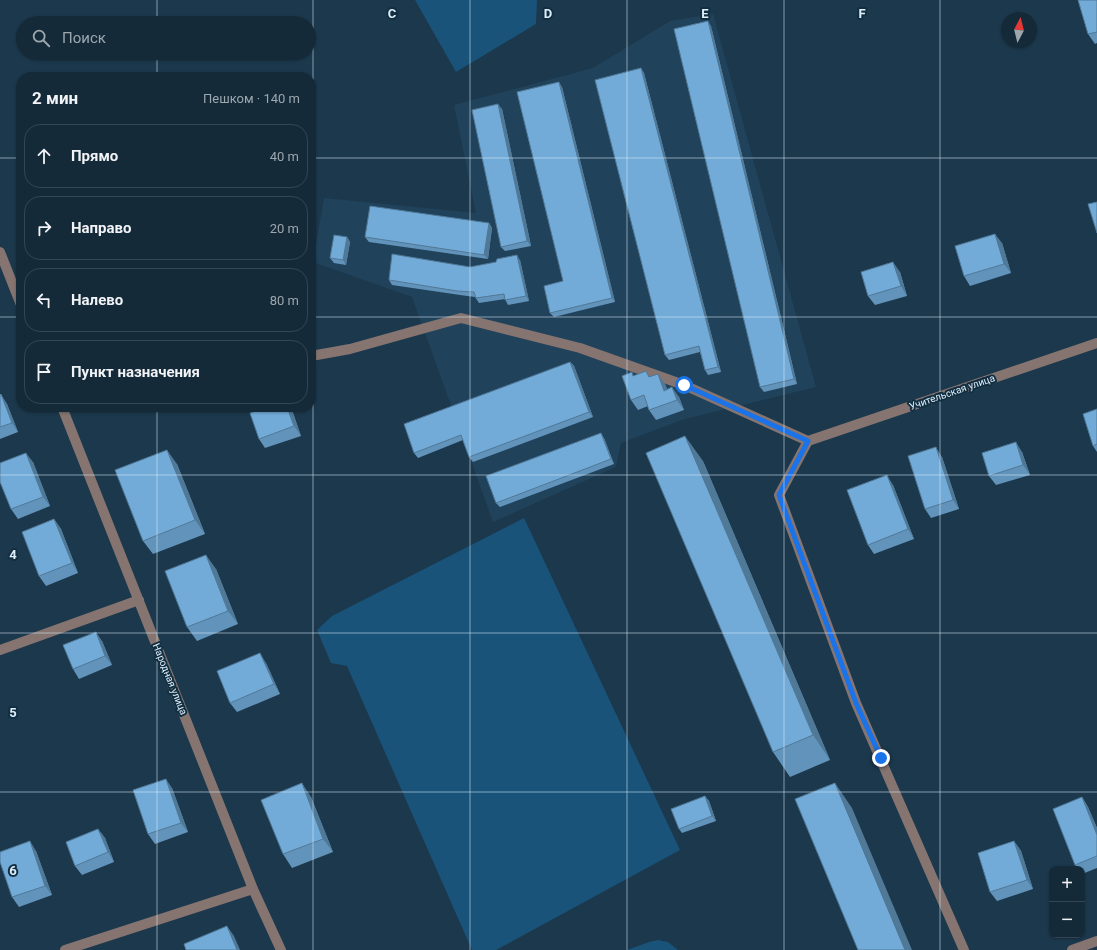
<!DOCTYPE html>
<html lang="ru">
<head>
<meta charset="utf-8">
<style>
  :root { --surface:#152a39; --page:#223644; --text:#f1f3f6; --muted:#9da7ae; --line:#344653 }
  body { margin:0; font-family:Roboto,sans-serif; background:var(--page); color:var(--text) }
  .controls { position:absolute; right:12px; bottom:12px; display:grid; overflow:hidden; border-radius:8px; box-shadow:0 1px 3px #0004 }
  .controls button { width:36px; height:36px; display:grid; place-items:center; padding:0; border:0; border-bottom:1px solid var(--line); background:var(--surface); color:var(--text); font:20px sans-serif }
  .compass { position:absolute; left:1001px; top:12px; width:36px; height:36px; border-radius:50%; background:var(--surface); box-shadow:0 1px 3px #0004; rotate:7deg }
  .stop { position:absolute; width:12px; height:12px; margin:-9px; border:3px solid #1a73e8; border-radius:50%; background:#fff }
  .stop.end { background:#1a73e8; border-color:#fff; box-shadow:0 1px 4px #0008 }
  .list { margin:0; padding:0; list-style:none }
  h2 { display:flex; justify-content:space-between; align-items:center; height:52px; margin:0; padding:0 16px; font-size:17px }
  h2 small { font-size:13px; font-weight:400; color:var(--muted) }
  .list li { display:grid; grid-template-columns:26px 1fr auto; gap:12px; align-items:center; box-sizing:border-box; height:64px; margin:0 8px 8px; padding:0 8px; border:1px solid var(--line); border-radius:16px }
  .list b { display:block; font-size:15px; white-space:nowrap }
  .list em { font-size:13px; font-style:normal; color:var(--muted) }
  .icon { flex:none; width:22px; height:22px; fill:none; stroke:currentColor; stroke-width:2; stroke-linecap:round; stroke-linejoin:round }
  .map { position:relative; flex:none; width:1097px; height:950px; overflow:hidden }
  .search { position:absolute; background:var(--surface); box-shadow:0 1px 3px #0004; left:16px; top:16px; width:300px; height:44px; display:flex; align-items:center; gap:10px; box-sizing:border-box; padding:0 14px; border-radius:22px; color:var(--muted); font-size:15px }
  .panel { position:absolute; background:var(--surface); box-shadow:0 1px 3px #0004; left:16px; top:72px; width:300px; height:340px; border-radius:16px }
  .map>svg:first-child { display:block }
  .built { fill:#21425b }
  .green { fill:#19537a }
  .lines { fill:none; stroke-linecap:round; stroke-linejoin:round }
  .minor { stroke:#857470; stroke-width:10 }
  .wall { fill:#6293ba }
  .shaded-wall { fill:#507897 }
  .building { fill:#72abd8; stroke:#507897 }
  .route { stroke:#1a73e8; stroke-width:5 }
  .grid { fill:none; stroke:#ddedfa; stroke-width:1; stroke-opacity:0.55 }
  .labels { text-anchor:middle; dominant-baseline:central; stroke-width:4; stroke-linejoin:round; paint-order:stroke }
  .street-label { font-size:10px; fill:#ddedfa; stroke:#122e41 }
  .grid-label { font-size:13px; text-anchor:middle; font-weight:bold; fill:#ddedfa; stroke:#122e41; stroke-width:4; stroke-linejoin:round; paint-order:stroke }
</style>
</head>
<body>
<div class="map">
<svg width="1097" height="950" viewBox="0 0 1097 950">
  <rect width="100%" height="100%" fill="#1c384c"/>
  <path class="built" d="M713,14l103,373 -131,32 -64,24 -5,24 -123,55 -81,-225 -99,-35 11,-64 152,15 -22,-108 139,-37 77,-47z"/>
  <path class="green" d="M415,0h122l-1,24 -80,48z
    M524,518l156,332 -184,100h-24l-125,-284 -16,-3 -14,-33 15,-14z
    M658,940l10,2 10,8h-51l22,-8z"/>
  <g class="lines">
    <path class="minor" d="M0,252l21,53
      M311,356l39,-7 111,-31 119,30 104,37 124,56
      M62,407l191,482 28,61
      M808,441l-29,54 77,208 108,247
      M808,441l289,-98
      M0,650l139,-50
      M65,950l188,-61
      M1072,950l25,-9"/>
  </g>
  <path class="wall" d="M1097,0v43l-2,1 -7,-10z
    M711,26l86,358 -33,8 -4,-5z
    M641,68l3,5 77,299 -13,3 -3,-5 -5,-18 -31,8 -4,-5z
    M562,87l53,215 -61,15 -4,-4 13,-32z
    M502,109l29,137 -26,5 -4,-4z
    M489,223l3,5 -4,31 -119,-17 -4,-5z
    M347,237l3,5 -4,23 -12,-2 -4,-5z
    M1002,243l9,30 -41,13 -6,-10z
    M520,260l9,41 -21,4 -3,-6 -26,4 -4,-6 -15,-2 -68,-10 -3,-5 81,-13z
    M900,272l7,24 -32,9 -7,-9z
    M570,362l4,4 19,51 -120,45 -4,-5 -6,-17 -45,18 -4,-5z
    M634,375l16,2 15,7 2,5 12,8 5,13 -28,10 -7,-10 -1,-4 -10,4 -7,-10z
    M0,395l7,9 11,28 -18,7z
    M1097,409v43l-4,-6z
    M292,410l9,26 -36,12 -6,-9z
    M604,438l10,26 -114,43 -4,-4z
    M1022,452l8,23 -34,10 -7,-9z
    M942,457l17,52 -28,9 -6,-9z
    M703,461l127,299 -40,17 -17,-25z
    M33,462l17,44 -32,13 -7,-10z
    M177,464l28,70 -52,20 -10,-13z
    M893,485l21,54 -40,15 -6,-9z
    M54,519l7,10 17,44 -32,13 -7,-10z
    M216,569l22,55 -41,17 -10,-14z
    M102,641l10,24 -33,14 -6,-10z
    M266,663l14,31 -43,18 -7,-9z
    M172,788l16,44 -33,12 -7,-10z
    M705,796l4,5 7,20 -34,12 -3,-4z
    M311,797l22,55 -41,16 -9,-14z
    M1082,797l6,10 9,21v40l-15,6v-5h-4l-3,-4z
    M98,829l7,9 9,24 -32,13 -7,-9z
    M1014,841l7,10 12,38 -36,12 -7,-9z
    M36,851l16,44 -33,12 -7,-10z"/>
  <path class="shaded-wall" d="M708,21l3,5 86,358 -3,-5z
    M641,68l3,5 77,299 -3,-5z
    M559,82l3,5 53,215 -3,-4z
    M498,104l4,5 29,137 -4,-5z
    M489,223l3,5 -4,31 -4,-4z
    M995,234l7,9 9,30 -7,-9z
    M347,237l3,5 -4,23 -3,-5z
    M517,255l3,5 9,41 -3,-5z
    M893,262l7,10 7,24 -6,-10z
    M570,362l4,4 19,51 -4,-5z
    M658,374l7,10 6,16 -7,-9z
    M672,387l7,10 5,13 -7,-10z
    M1,394l6,10 11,28 -6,-9z
    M287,407h3l2,3 9,26 -7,-10z
    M601,433l3,5 10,26 -3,-5z
    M685,436l18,25 127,299 -17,-25z
    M1016,442l6,10 8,23 -7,-10z
    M936,447l6,10 17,52 -6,-9z
    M167,450l10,14 28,70 -10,-14z
    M26,453l7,9 17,44 -7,-9z
    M887,475l6,10 21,54 -6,-10z
    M54,519l7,10 17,44 -6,-10z
    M206,555l10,14 22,55 -10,-13z
    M96,632l6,9 10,24 -7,-9z
    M260,653l6,10 14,31 -6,-10z
    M166,779l6,9 16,44 -7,-9z
    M302,783l9,14 22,55 -10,-13z
    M835,783l17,25 60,142h-7z
    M705,796l4,5 7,20 -4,-5z
    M1082,797l6,10 9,21v7z
    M98,829l7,9 9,24 -6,-10z
    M30,841l6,10 16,44 -7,-9z
    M1014,841l7,10 12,38 -6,-9z
    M227,926l7,10 6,14h-3z"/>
  <path class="building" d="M1078,0h19v32l-9,2z
    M708,21l86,358 -34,8 -86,-358z
    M641,68l77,299 -13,3 -6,-24 -34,9 -70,-275z
    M559,82l53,216 -62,15 -6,-27 19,-5 -46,-189z
    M498,104l29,137 -26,6 -29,-137z
    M1097,202v31l-9,-29z
    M370,206l119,17 -5,32 -119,-18z
    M995,234l9,30 -40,12 -9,-30z
    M334,235l13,2 -4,23 -13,-2z
    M392,254l78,13 26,-5 1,-3 20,-4 9,41 -21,4 -1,-6 -28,4 -2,-6 -17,-1 -68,-11z
    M893,262l8,24 -33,10 -7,-24z
    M570,362l19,50 -120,45 -8,-22 -47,18 -10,-29z
    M646,371l3,6 9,-3 6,17 8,-4 5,13 -28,10 -5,-15 -13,5 -9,-24 10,-4 1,4z
    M1,394l11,29 -12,4v-32z
    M266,407h21l7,19 -35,13 -9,-26z
    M1097,409v35l-4,2 -10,-32z
    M601,433l10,26 -115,44 -10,-27z
    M685,436l128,299 -40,17 -127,-299z
    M1016,442l7,23 -34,11 -7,-23z
    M936,447l17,53 -28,9 -17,-53z
    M167,450l28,70 -52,21 -28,-71z
    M26,453l17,44 -32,12 -11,-27v-19z
    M887,475l21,54 -40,16 -21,-55z
    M54,519l18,44 -33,13 -17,-44z
    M206,555l22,56 -41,16 -22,-56z
    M96,632l9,24 -32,13 -10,-24z
    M260,653l14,31 -44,19 -13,-32z
    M166,779l15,44 -33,11 -15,-44z
    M302,783l21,56 -40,15 -22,-54z
    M835,783l70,167h-47l-63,-151z
    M705,796l7,20 -33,13 -8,-20z
    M1082,797l15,38v21l-22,9 -22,-56z
    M98,829l10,23 -33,14 -9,-24z
    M30,841l15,45 -33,11 -12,-35v-10z
    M1014,841l13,39 -37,12 -12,-39z
    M227,926l10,24h-51l-2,-6z"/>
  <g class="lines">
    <path class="route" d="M684,385l124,56 -29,54 77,208 25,55"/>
  </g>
  <path class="grid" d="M157,0v23M313,0v950M470,0v950M627,0v950M784,0v950M940,0v950M157,53v24M0,158h21M311,158h786M0,317h21M311,317h786M157,407v543M0,475h1097M0,633h1097M0,792h1097"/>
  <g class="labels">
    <g class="street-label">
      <text transform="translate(952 392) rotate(-19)">Учительская улица</text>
      <text transform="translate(170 679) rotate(68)">Народная улица</text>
    </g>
  </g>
  <g class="grid-label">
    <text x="392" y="18">C</text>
    <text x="548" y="18">D</text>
    <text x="705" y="18">E</text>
    <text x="862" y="18">F</text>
    <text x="13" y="559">4</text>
    <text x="13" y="717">5</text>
    <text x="13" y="875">6</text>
  </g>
</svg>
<div class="controls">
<button>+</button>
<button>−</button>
</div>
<svg class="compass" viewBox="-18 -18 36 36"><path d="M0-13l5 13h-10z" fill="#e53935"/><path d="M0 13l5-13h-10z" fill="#9da7ae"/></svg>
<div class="stop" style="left:684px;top:385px"></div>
<div class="stop end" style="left:881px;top:758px"></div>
<div class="search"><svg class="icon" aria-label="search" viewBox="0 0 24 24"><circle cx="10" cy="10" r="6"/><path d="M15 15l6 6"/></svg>Поиск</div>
<section class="panel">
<h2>2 мин<small>Пешком · 140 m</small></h2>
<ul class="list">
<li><svg class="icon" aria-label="ahead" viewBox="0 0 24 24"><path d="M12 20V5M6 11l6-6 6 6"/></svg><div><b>Прямо</b></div><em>40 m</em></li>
<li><svg class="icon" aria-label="right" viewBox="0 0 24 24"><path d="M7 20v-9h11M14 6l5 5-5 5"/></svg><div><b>Направо</b></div><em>20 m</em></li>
<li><svg class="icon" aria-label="left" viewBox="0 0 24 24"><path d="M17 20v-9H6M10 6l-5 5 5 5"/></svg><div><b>Налево</b></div><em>80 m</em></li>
<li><svg class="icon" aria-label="arrive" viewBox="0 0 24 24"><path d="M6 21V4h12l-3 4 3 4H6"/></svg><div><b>Пункт назначения</b></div></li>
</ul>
</section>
</div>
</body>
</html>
